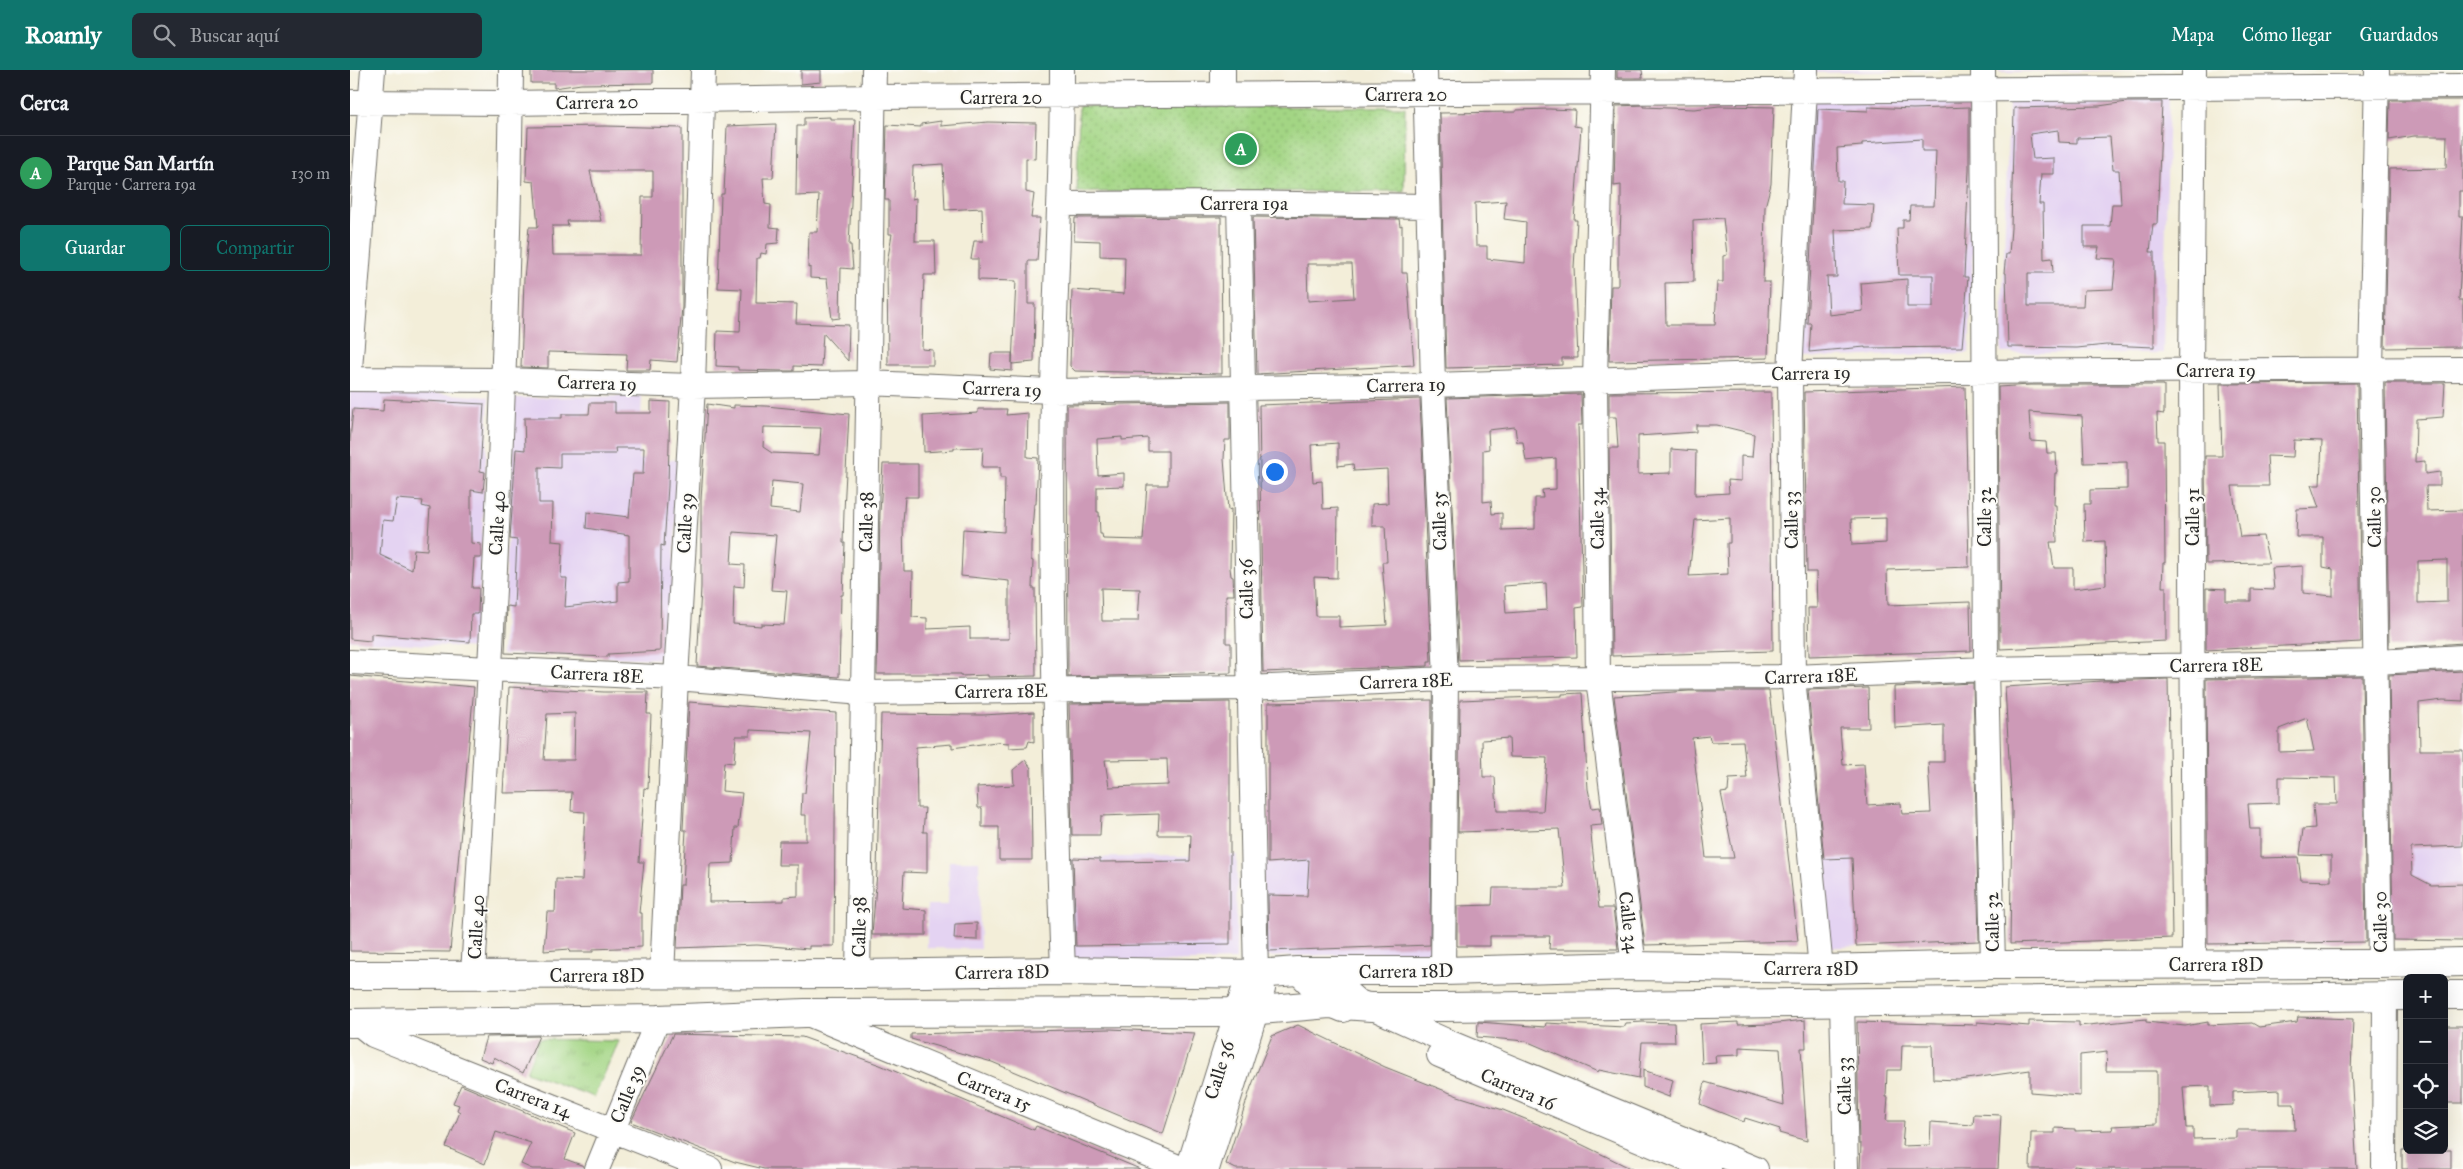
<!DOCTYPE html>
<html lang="es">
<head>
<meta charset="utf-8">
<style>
  :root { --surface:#171b24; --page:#242831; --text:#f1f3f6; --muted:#9ea1a6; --line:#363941; --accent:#0f766e }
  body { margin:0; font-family:"IM FELL Great Primer",serif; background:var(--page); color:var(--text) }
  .controls { position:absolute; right:15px; bottom:15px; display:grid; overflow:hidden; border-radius:8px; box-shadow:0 5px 20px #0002 }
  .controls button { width:45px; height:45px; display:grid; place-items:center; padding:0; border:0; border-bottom:1px solid var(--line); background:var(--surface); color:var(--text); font:25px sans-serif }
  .you { position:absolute; left:924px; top:401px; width:18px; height:18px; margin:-12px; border:4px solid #fff; border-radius:50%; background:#1a73e8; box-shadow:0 0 0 8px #1a73e833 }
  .badge { display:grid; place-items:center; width:32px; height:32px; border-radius:50%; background:var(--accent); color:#fff; font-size:16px; font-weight:700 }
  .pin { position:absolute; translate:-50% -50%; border:2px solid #fff; box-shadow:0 1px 5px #0006 }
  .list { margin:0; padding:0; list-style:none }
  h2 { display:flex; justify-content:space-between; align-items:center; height:65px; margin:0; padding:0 20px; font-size:21px }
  h2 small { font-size:16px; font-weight:400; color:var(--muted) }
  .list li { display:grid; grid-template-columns:32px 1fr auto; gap:15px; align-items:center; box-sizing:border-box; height:75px; padding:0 20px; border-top:1px solid var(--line) }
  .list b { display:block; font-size:19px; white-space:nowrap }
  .list p { margin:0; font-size:16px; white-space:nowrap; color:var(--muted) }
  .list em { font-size:16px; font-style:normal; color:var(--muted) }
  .actions { display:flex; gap:10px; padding:15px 20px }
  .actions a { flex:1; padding:11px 0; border:1px solid var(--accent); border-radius:8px; text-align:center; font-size:18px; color:var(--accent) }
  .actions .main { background:var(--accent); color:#fff }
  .icon { flex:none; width:28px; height:28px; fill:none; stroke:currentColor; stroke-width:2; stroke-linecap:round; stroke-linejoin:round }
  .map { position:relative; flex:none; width:2113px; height:1099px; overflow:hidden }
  header { display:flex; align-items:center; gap:30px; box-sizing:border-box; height:70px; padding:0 25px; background:var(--accent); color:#fff }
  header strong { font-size:24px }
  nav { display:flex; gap:28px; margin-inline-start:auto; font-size:18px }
  .search { width:350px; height:45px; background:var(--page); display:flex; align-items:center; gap:12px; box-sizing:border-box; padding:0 18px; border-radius:8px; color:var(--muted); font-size:19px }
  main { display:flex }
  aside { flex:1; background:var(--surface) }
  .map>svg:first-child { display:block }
  .built { fill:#e4d3f2 }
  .grass { fill:url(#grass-tufts); stroke:#678058 }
  .park { fill:url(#park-dots); stroke:#678058 }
  .building { fill:#cd9ab7; fill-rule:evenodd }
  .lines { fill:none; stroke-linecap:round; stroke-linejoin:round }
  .minor-casing { stroke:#716f68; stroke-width:26 }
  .major-casing { stroke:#716f68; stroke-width:30 }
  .minor { stroke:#fff; stroke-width:24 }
  .major { stroke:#fff; stroke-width:28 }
  .labels { text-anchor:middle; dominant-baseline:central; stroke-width:4; stroke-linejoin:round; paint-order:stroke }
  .street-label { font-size:19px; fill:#2b2b2b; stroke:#fdfcf7 }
</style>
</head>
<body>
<header>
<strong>Roamly</strong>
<div class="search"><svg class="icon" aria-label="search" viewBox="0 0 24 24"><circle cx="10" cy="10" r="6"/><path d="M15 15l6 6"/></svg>Buscar aquí</div>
<nav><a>Mapa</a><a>Cómo llegar</a><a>Guardados</a></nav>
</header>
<main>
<aside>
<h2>Cerca<small></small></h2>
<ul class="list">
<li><span class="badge" style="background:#2e9e5b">A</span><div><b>Parque San Martín</b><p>Parque · Carrera 19a</p></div><em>130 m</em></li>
</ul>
<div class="actions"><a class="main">Guardar</a><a>Compartir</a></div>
</aside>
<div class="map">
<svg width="2113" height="1099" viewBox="0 0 2113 1099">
  <defs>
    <pattern id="grass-tufts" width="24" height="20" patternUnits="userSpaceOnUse" patternTransform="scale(1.25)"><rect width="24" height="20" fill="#a3d584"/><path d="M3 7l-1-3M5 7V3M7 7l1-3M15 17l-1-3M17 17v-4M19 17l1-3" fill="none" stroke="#8cb772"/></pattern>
    <pattern id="park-dots" width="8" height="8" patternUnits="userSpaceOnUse" patternTransform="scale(1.25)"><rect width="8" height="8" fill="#a3d584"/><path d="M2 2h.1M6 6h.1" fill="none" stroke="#8cb772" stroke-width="1.8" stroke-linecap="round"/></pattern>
  </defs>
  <rect width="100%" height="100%" fill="#fdfcf7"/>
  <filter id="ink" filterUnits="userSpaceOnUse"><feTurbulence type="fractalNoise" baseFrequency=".02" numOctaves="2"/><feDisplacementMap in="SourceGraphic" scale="10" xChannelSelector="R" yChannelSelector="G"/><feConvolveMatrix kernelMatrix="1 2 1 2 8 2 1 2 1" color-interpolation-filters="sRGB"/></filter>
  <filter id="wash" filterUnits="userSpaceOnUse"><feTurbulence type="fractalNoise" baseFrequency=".0096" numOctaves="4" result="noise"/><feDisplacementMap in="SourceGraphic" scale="20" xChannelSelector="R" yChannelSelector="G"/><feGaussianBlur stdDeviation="1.12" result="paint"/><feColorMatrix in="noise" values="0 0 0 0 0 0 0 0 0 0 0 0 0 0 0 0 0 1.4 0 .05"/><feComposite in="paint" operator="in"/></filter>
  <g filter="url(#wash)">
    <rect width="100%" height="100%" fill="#f3eed9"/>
    <path class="built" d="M1455,0h143l-143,3z
      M1649,0h171l-171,2z
      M1819,22l-6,261h-162l8,-253z
      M1629,28l-10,255 -172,5 6,-259z
      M0,317l139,10 -12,251 -127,-8z
      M292,326l-3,63 40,1 -10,199 -167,-5 13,-256z
      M2113,776v95l-79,-1 1,-91z
      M887,785l-1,105 -169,4 -3,-106z
      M1088,787l-1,95 -174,5v-98z
      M1528,787l53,85 -108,6 -5,-88z
      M599,791h30l1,88 -53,-1v-43h21z"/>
    <path class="grass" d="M189,969l80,2 -25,56 -68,-25z"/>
    <path class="park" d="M729,36l326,1 -1,84 -327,1z"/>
    <g id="blocks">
      <path class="building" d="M181,0h122v13l-72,1 -27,4v-5h-23z
        M451,0h20v12l-20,2z
        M1267,0h25l1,8h-26z
        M2040,30h73v91h-4v25h4l-4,84h4v47l-78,1 4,-179 57,-1 1,-32h-33l-25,4z
        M1777,32h35l-5,122h-4l-3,28h4v95l-48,-2 -29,3 -69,-1 -2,-74h-2l2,-19h3l2,-26 3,-120 85,-2zM1708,60l1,12 18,1v-5l33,-1 3,33h6l2,34h-9l-2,22h-26v21h15l-2,11 19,1 -3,30 -29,1 -1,16h-55v-33h25l-1,-15 -8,1 -1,-55h-4l2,-30h13v-16l-21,1 -3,-25z
        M1293,35v2l51,2 25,-3 55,1 -3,77 -6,23 -1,48 -1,27h7l-2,76 -159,3 2,-75h7v-52h2l1,-23v-26l-7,1 2,-80zM1373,148l4,37 -4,1v26h-6l-2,43h-49l-1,-42 29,-1 -1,-62z
        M1518,37l45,2 56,-2v62l-5,108h4l-6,70 -97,1v-1l-56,5 2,-29h-4l11,-214 50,2zM1572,69v12h14l-2,55h-24l-1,14h-6v8h-6l2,47h34v32h-26v-28l-46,4 2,28 -34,4 -2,-38h10l-2,-47 37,-1 2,-24 -32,-1 1,-23h-5l-1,-33 25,-2v-3z
        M1199,39l26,1 -1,16 7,1 -7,93h3l-3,47 4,91h-16v7l-116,3 -6,-255 76,-1v-2zM1156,131l-2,18 22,3 -1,41 -38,-4v-13h-11l-1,-43z
        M480,47v2h25l-6,126h2l2,24 -12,-1 -1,50 -8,1 -5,-40 -17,-1v-11l-2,1 1,-36h8l2,-37 -23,1 1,-70h7v-8z
        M591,51v5l47,-4 48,1 -1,36 -9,-1v34l8,2 -3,24h9l-3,43h-9v43h7l-1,58 -22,2 4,-83 -38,-1v-21h-7l3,-18h9l-1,-33 -37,2 -2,-46 -30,2 -1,33 4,-1 -1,43h20l1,34h-12l-2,74 11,1v15h-45l-1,-102 5,-29h-3v-34h-4l2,-75 34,2v-3z
        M426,54l-3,54h-10l2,26 6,1 -1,22 9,1 -1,15 -11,1 -1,10 -5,-1 -1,5h-3l-1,45 41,1 -1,19 53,2 -1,36 -25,-28 -2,34 -27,-1v5h-12l-44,-1v-3l-22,-1 1,-35 23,1 2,-43 -24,-1 3,-94h3l3,-68z
        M256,56l76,2v179l-5,55 -26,-2 -1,10h-24l1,-16 -79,-2v16l-27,-1 3,-88 5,-52h9l-4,-45 -8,-1 2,-54zM240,101h63v26h-11l-1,58h-88l-1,-29h16l-1,-5h34z
        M871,147l1,157 -147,-3 -5,-5 2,-76 52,4 1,-37 -25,-1v-15l-26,-1 1,-22z
        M903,147l146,2 1,7 2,-1v48h5l7,92 -157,9zM957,194h45l2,34 -46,3z
        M641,283h21v18l-22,-2z
        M2007,313l4,259 -155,8v-62l20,1v12h25v-12l23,1 -2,-22 31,-2v27l30,3v-27l-10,-2v-30h-27l1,-28 22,-1 -8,-23h9l2,-44 -28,-1 -1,17 -26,-1 2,30h-37l8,51 23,-1 6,27 -63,1 -1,-108h17l-2,-72z
        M2035,313h60l-2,34 -27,2 -1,43 10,-1v13l15,-2v14h-14l1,25 36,-1v133l-74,5zM2097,490v42l-29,1v-42z
        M1680,315h134v29l-7,-1 1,28h6l1,122h-2l-1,24h4v54l-166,8 -2,-262zM1679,342l53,4 2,47 43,-1v27l-37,1v14h-6l1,38 20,-1 1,44 -33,4v-21h-19l-4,-26h7l-1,-37h-2l1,-32h2l-1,-20h-9l-1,-11 -15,-1z
        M1615,317l4,180 -82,3 1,35 82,-3 1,49 -162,5 -1,-48h9l-1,-36h-9l-3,-180zM1536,448v25l-34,2 -1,-26z
        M1421,322l2,259 -161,5 -3,-208h9l-2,-31h-7v-24zM1346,355h21l37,9 -2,23 -11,-1v25l-13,-1 1,13 -34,2 1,-44 -25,-2v24l-33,1v-38l58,-4zM1380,448v25h-3l1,31 -39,2 6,-56z
        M1231,324l1,31h-4l5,182 -7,1 1,49 -118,3 -12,-262zM1165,357l2,15h6l3,19 30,-3v31l-14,1 1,8h-8v31l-33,1v-17l-10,1 -1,-13 -8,1v-52l6,-1 -1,-19zM1196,513l1,27 -41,3 -2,-27z
        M34,329l100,5 -4,67 5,1 -2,20 -12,-2v53l10,1v14h-7l-2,30h7l-1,26h-7l-1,28 -99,-8v7l-21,-2v-198l3,-32 30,2zM47,429l26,2 -1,5 8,2 -3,42 -13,-1 -2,21 -32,-15 3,-35 10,1z
        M1070,329l11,263h-3v4l-165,6 -4,-267zM988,373v23l15,-2 1,7 33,-2 1,34 -16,1v22h13l2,36h-5l5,63 -48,2v-11h-23l-2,-39 23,1 1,-70 -15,1 -1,-28 -9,1 -2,-37z
        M301,331l19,1 -2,84 -4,60 -3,-1 -1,106 -52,3v3l-103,-4 2,-47 7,1 3,-67 -7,-1 2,-29 4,-61 9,1 -1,-32h38v-4h27l1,-11h25v10h36zM265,378h29l-1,26h-10l-4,43 -42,-5 -1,16 43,7v46l-11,1v19l-53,6 2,-29h-6l2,-36 -11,-1 1,-38h-14v-36l21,1v-14h56z
        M880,332v38h-5l-1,19 4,51 3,-1 -1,59 1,8 2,1 1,18h-8v48h5v30l-163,4 -1,-272zM772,367v3l26,-2v13h20v34h-21l-4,55 -40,-1 -1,-5h-2l-1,-22h-2v-25l27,-1v-13l-26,2 -1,-36zM751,518l39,1 -2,32h-36z
        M357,334l27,4v-3l32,1 83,8 -5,97 -1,32h2l-2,52h-2l-2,82 -142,-11 4,-79v-87zM414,357l57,1 -2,27 -47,-2 -9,-6zM422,411l31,3 -3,28 -30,-3zM383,462l43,3 -5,55 16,1 -3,34 -23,-1v2l-28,-2 1,-38 10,1 1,-22 -14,-1z
        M628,339h29l-1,6 22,-2 -1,44 11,1 -2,46h-2l-3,41v15l2,1 -1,27h3l1,88 -48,1v-2l-27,1v-2h-84l3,-161 3,-49h35v33h-13l-2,26 1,48h9l-1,46 15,1v11l43,-2v12h39v-58l-48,-5 2,-47 41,3 1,-54h-5v-11h-18l1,-20 -29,1v2l-30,2 -1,-36 55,-3z
        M2113,601v30l-20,-1 -24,3 1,47h43v96l-52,2 1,27 19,10 32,-1v57l-70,-1 -4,-265z
        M0,606l124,11 -24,265 -100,-1z
        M2012,606l4,266 -158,2 -2,-265zM1957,648l7,33 -35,1v-23zM1929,707l57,1 1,26h-24l2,24 -12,1 -3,26 31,1v25l-30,-1 -3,-23 -38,1v-29h-10l-2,-25 31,-1z
        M1818,609l4,259 -162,6 2,-133 -7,-124 97,-6z
        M1623,613l6,258 -123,5 -4,-88 -28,1 -16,-169 60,-2 1,40h-29l3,37 21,-1 3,41 34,-2 1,11 29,-1 -3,-51h16v-37l-49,3 -1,-41z
        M159,617l95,5h44l-1,22h4l-3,75 -4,-1 -5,74h5l-5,51h3v34l-49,2v3h-24l1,-3 -26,2 3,-39h8l1,-33 26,1 3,-68 -14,-1 1,-19 -69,1zM225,643l-1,47h-30l3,-46z
        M1339,621h80l29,250 -153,4 -31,-249zM1359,666l2,6 32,-1 4,37 -18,1 -1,13 -7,1 13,65h-28l-14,-120z
        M1232,623l6,96 4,19 8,-1 2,18 -12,1 9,82h14l5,41h-69l1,-13h-60v10h-33v-40l35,-1 1,-17h72l-6,-59 -101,3 2,-132 102,-4v-2zM1159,668l1,19 37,1 -4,53h-46l-2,-34h-12l-1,-37z
        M1082,630l-2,245 -161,6 -1,-56 39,1 2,-36 -41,3v-160z
        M339,632l147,11 -2,233h-25v3l-52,-4 -80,3 3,-63h3l1,-20 2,-35h-3zM400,660l61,3 -6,60h-3l-1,22h5v26h-27l-1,24h20v31l-14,1v4l-75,1 1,-38 23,-1 2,-35h3l4,-35 -20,-2 2,-29 10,1 2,-27h14z
        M880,632v242l-154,2 -3,-88 27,1v3l90,-1 1,-26h-33l1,-21 -58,2 -1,19h-28l-3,-131zM817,689l1,26 -59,2 -4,-27z
        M684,642v30l-5,-1 -2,6 -18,1v-5l-13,-1 -44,6v-4l-36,3 1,61h8l-2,24h4v41l-23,-1 -2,36 24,2v25h-54l5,-63 4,-158 102,1z
        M675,690l6,8 1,92h-33v-33h-17v-19h-4l-1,-21 37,-2 -1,-15z
        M627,853v17l-23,-1 1,-15z
        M1948,947l55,2 -2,52 6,98h-260l-23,-3v3h-44l1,-36h24v-5l20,1v2l38,-1 -1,-4 45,-2v-53h-51l1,-19 -27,3v41l-50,-4v-22l-71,10 -26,-1 -1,-34h-30l-1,25h-14l-1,27h2l-2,24h18l-2,25 28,-1 1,-23 42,3 1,-11 27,1 -3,54h-138l1,-25h-2l-2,-122 120,3v-3l52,4v-5l50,1v4l67,-7v3l39,4 23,-4v3l44,-2 7,4 38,-5zM1860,1016v20l23,-1v-13l47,-2v14h14l1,26h-59v8l-43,1v-11h-7l-3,-41z
        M1455,950l1,28h-5l6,93 -28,-8 1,-4 -35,-11 -1,4 -44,-18 5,-22 79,23 -4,-56 -41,-2v8l-24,1 1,7 -14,1 -2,-40 38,-2v3l31,-1z
        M1128,952l67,5 1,-4 78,4 2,-4 17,-1 31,1 1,19h-33l-3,36 -40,-8 -1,2 -72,-31 -49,-4z
        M948,955l87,42 73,29 45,14 47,19 82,40h-396l-10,-5 25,-77 21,-51z
        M2094,956h19v77h-19z
        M760,959l85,4 -32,101 -171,-72 -81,-23v-5z
        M323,964l129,3 78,28 154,65 2,-4 104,43h-376l-29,-7 -104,-40z
        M189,966l-16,37 -29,-16 -2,6 -12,-5 6,-21z
        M1293,1000l30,10 -4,17 -26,-10z
        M111,1015l114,48 -10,26 19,7v3h-52l-11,-5 10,-21 -35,-11 -11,32 -39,-17 14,-35 -3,-2 2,-5 -6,-2z
        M2052,1080h49v19h-49z"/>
    </g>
  </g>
  <g filter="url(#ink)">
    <use href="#blocks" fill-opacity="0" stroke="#716f68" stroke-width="1"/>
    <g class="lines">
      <defs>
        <path id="minor" d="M712,0c0,107 -7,214 -9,321 -3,194 3,387 10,580
          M1075,0l8,315 13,294 -3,292
          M1253,0l-8,309 3,300 36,287
          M1456,0l-16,303 3,304 28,292
          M1633,0l3,599 7,296
          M1844,0l-3,301 3,592
          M2027,0l-6,300 9,594
          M873,25v-25
          M0,32l161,1 363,-6 1589,-11
          M710,134l179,-1 188,3
          M0,299l23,-299
          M0,309l153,1 190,6 175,-3 185,8 380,-6 357,-12 673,-4
          M0,592l326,16 187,15 385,-5 198,-9 347,-2 193,-8 391,-7 86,-5
          M947,901l32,33 14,6
          M980,902l11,15 16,14 14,6 80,36 305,126
          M508,904l16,-904
          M123,905c17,-302 35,-603 38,-905
          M312,905l14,-297 17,-292 10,-316
          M1492,933l4,166
          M460,945l373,154
          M8,953l15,12 337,134
          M1089,985l270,114
          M247,1099l61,-150
          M838,1099l56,-180 12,-15
          M857,1099l56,-180 -7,-15 -17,-771
          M2034,1099l1,-173"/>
        <path id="major" d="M0,905l508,-1 205,-3 193,3 41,-3h146l191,-5 187,3 172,-4 387,-1 83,-2
          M2094,925h19
          M0,953l308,-4 147,-6 432,-1 92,-8 42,3h71l965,-11"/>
      </defs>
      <use href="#minor" class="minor-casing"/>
      <use href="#major" class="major-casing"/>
      <use href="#minor" class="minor"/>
      <use href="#major" class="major"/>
    </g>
  </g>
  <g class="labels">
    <g class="street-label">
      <text x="1056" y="24">Carrera 20</text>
      <text x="651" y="27">Carrera 20</text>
      <text transform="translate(247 32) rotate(-1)">Carrera 20</text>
      <text x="894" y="133">Carrera 19a</text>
      <text x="1866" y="300">Carrera 19</text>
      <text transform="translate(1461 303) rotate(-1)">Carrera 19</text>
      <text transform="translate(247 313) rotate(2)">Carrera 19</text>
      <text transform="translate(1056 315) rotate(-1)">Carrera 19</text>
      <text transform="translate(652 319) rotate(2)">Carrera 19</text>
      <text transform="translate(1634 447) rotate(-90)">Calle 32</text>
      <text transform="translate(1842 447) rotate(-90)">Calle 31</text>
      <text transform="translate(2024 447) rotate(-91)">Calle 30</text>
      <text transform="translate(1247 449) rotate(-91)">Calle 34</text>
      <text transform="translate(1441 450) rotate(-91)">Calle 33</text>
      <text transform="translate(1089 451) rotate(-92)">Calle 35</text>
      <text transform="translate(516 452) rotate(-89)">Calle 38</text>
      <text transform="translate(147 453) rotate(-87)">Calle 40</text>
      <text transform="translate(335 453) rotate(-87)">Calle 39</text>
      <text transform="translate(896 519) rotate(-91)">Calle 36</text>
      <text transform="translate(1866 595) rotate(-1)">Carrera 18E</text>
      <text transform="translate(247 604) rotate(3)">Carrera 18E</text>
      <text transform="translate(1461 606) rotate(-2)">Carrera 18E</text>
      <text transform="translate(1056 611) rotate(-2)">Carrera 18E</text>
      <text transform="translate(651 621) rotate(-1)">Carrera 18E</text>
      <text transform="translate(1279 852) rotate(83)">Calle 34</text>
      <text transform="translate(1642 852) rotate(-91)">Calle 32</text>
      <text transform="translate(2030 852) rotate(-91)">Calle 30</text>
      <text transform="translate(126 857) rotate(-87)">Calle 40</text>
      <text transform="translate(509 857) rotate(-89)">Calle 38</text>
      <text x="1866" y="894">Carrera 18D</text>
      <text x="1461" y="898">Carrera 18D</text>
      <text transform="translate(1056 901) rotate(-1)">Carrera 18D</text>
      <text transform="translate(652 902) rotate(-1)">Carrera 18D</text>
      <text x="247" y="905">Carrera 18D</text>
      <text transform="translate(869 1000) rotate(-73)">Calle 36</text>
      <text transform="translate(1494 1016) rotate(-91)">Calle 33</text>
      <text transform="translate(1168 1019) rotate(23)">Carrera 16</text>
      <text transform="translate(644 1021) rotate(22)">Carrera 15</text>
      <text transform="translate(277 1024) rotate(-68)">Calle 39</text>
      <text transform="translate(183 1028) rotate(21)">Carrera 14</text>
    </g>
  </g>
</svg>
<div class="controls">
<button>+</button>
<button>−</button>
<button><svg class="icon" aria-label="locate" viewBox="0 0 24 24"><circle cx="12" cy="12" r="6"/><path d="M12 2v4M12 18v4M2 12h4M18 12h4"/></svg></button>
<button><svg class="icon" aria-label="layers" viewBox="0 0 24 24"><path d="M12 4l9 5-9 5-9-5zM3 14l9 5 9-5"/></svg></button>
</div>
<div class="you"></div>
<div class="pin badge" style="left:891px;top:79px;background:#2e9e5b">A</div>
</div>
</main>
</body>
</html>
